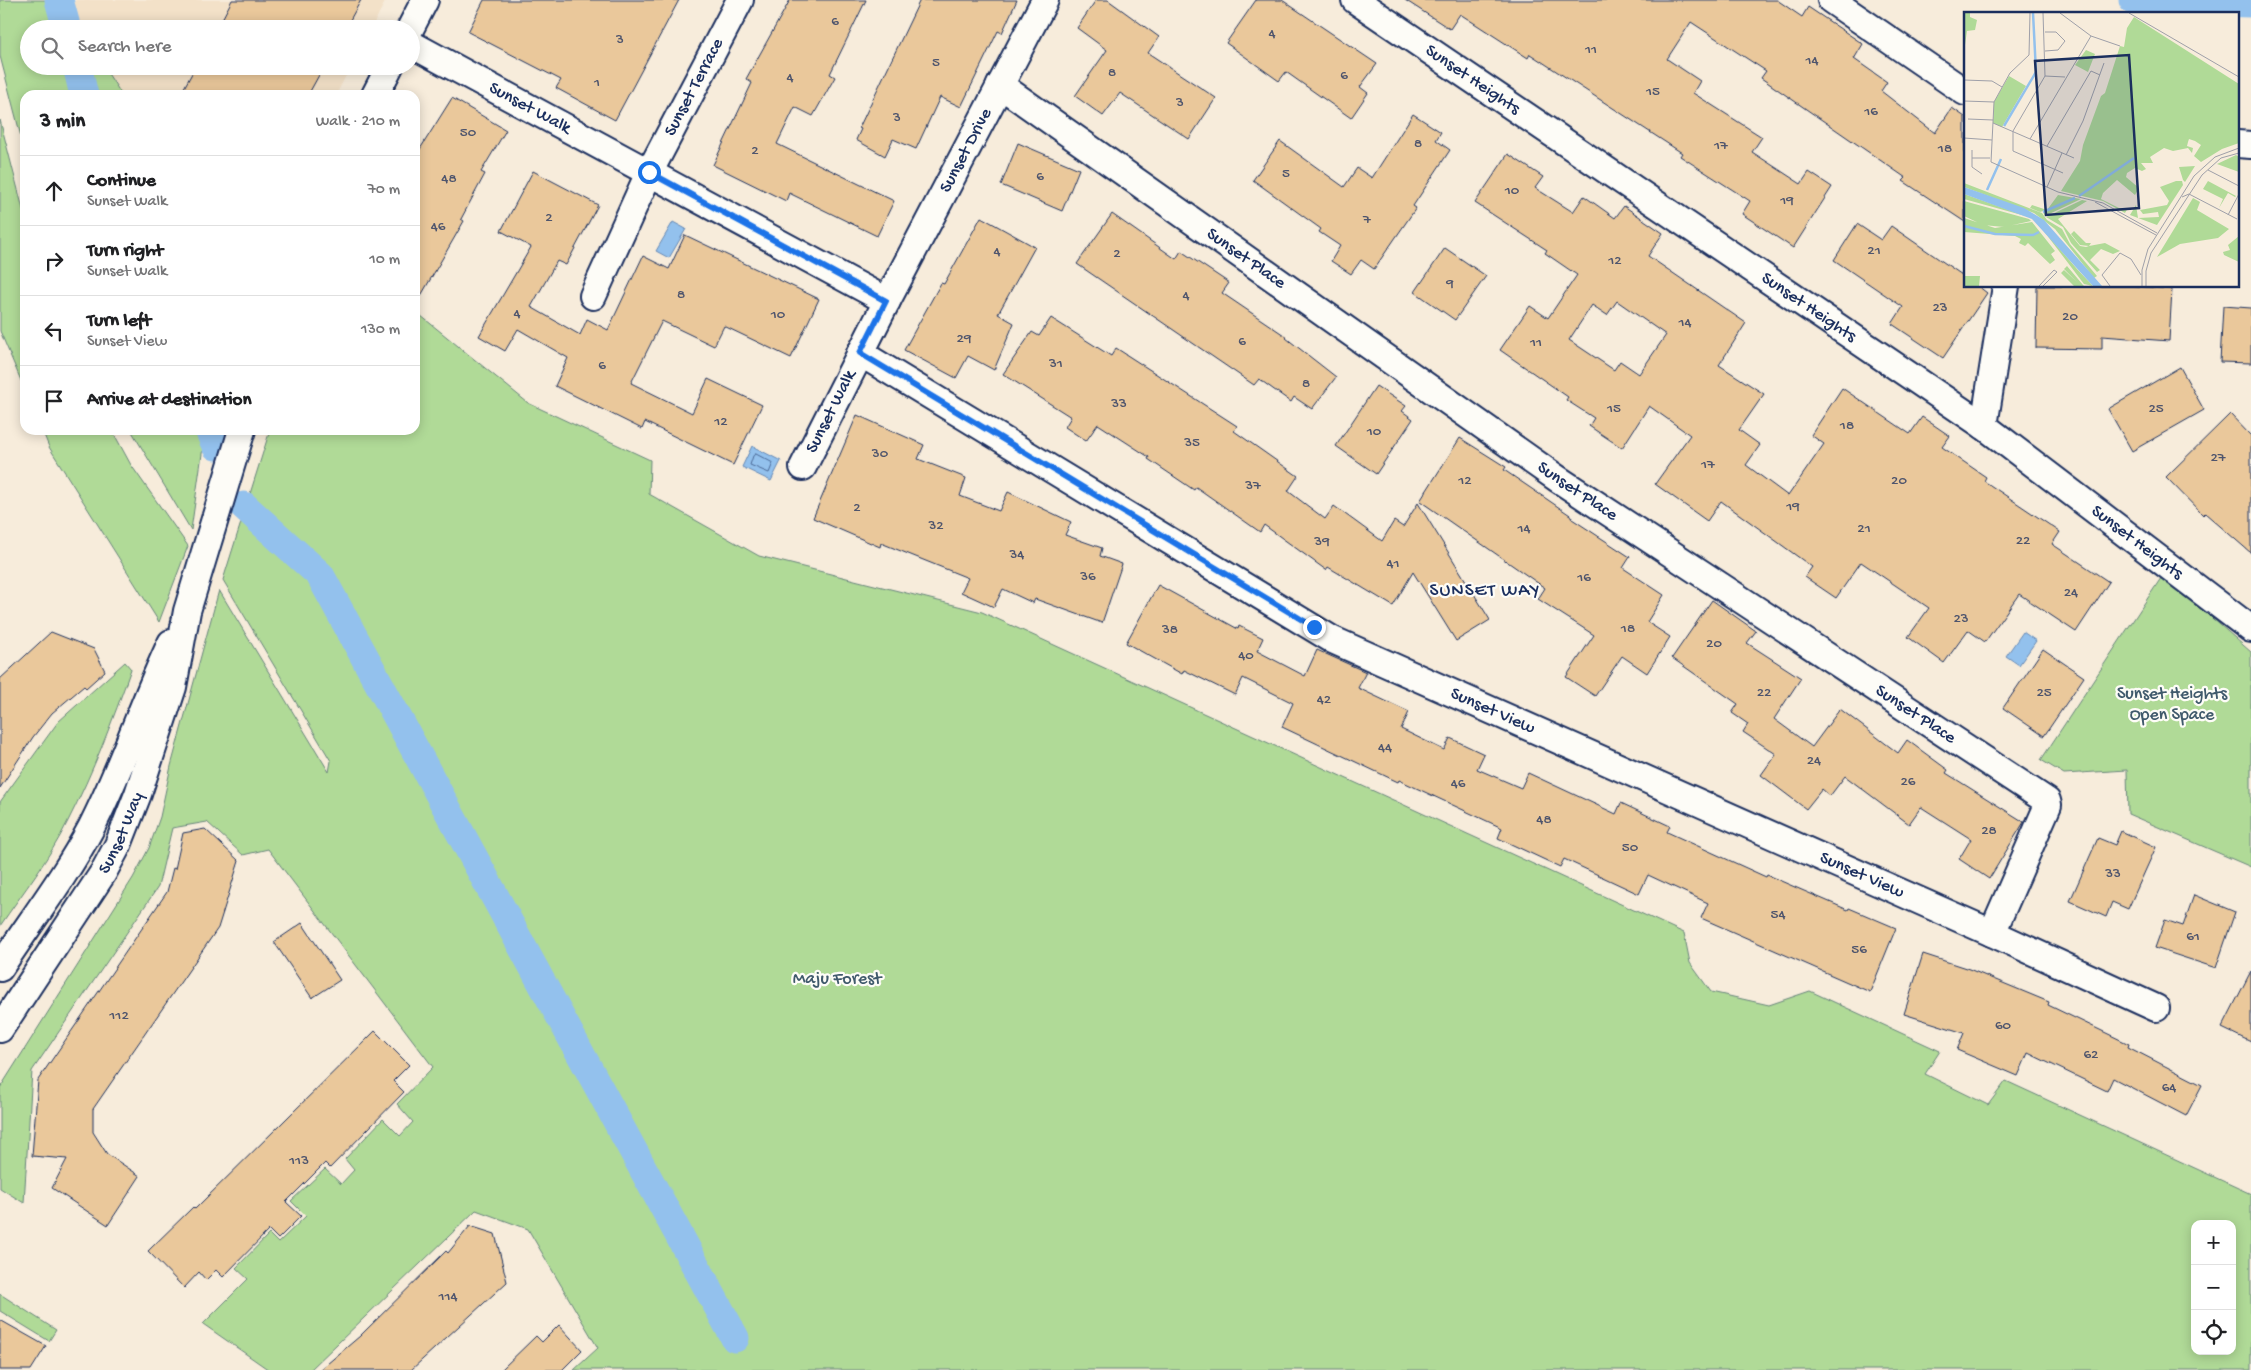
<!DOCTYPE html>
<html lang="en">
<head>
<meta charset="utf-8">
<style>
  :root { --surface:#fff; --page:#f6f6f6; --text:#202124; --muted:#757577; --line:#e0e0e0 }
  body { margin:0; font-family:"Gochi Hand",sans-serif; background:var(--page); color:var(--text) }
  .controls { position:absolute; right:15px; bottom:15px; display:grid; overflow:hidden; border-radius:10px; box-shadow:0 2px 12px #0003 }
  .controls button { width:45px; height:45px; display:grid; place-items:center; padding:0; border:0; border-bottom:1px solid var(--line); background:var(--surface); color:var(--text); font:25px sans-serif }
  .stop { position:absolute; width:15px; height:15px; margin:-11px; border:4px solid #1a73e8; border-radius:50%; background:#fff }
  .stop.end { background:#1a73e8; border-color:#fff; box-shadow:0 1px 5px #0008 }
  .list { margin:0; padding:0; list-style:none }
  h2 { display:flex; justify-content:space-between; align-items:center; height:65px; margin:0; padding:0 20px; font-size:21px }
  h2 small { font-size:16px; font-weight:400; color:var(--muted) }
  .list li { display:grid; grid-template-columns:32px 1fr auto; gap:15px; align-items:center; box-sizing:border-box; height:70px; padding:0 20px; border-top:1px solid var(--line) }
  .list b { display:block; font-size:19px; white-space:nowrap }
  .list p { margin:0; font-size:16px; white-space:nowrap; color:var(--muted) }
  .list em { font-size:16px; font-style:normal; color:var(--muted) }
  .icon { flex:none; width:28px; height:28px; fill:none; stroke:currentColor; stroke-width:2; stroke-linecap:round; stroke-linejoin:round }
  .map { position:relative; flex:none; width:2251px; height:1370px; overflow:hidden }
  .search { position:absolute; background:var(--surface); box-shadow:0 2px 12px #0003; left:20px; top:20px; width:400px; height:55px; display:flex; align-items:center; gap:12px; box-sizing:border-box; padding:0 18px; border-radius:28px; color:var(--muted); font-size:19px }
  .panel { position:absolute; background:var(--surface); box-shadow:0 2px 12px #0003; left:20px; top:90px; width:400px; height:345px; border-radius:15px }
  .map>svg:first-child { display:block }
  .built { fill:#f3e1c8 }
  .green { fill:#b0da97; stroke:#66847a; fill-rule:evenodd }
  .water { fill:#93c1ed; stroke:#6387b4 }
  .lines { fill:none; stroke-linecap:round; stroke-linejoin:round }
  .shore { stroke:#4b6997; stroke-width:1 }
  .canal { stroke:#93c1ed; stroke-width:29 }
  .building { fill:#eac89b; stroke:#1b2f5e; fill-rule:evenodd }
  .minor-casing { stroke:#1b2f5e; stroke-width:30 }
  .minor { stroke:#fdfcf7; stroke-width:26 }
  .route { stroke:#1a73e8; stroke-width:6 }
  .labels { text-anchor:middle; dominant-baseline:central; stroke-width:4.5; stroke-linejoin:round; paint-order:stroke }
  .number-label { font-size:15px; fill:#4f556d }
  .street-label { font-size:18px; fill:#1b2f5e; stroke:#fdfcf7 }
  .park-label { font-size:18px; fill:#405a6c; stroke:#fdfcf7 }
  .neighbourhood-label { font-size:19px; letter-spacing:1px; fill:#1b2f5e; stroke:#fdfcf7 }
  .inset-river { fill:none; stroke:#93c1ed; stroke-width:2.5 }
  .inset-road { fill:none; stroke:#9fa0a9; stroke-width:1 }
  .view { fill:#1b2f5e; fill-opacity:0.15; stroke:#1b2f5e; stroke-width:2.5 }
  .inset-edge { fill:none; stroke:#1b2f5e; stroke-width:2.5 }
</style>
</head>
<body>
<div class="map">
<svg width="2251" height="1370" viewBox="0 0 2251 1370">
  <rect width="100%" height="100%" fill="#f7ecdb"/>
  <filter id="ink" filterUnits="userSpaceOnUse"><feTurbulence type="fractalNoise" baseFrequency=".02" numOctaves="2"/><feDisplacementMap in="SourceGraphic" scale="10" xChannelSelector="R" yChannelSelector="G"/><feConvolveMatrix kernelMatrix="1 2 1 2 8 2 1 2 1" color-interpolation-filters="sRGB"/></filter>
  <g filter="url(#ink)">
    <path class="built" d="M76,0h310l-15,29h-294l-9,-14z
      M103,66h248l-15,29h-214z"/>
    <path class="green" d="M0,0h52l8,29h-31v37h41l8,29h-53v57l-25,-96z
      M81,66h22l19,29h-33z
      M0,120l25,97v173l-25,-59z
      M415,311l113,92 122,57 -1,34 110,62 223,56 702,321 6,30 21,29 58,13 41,-14 130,60 -15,23 63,31 18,-24 245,113v176h-1677l24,-22 -70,-119 -52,-19 -166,160h-41l-66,-46 45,-45 -12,-11 33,-34 9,9 28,-27 -15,-15 34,-32 16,15 13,-14 -9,-11 38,-40 17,17 13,-14 -16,-18 36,-37 -165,-218 -25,6 -36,-33 -35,6 -14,59 -126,184 -8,132 -24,-15v-100l133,-210 16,-30 11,-31 11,-51 48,-176 110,182 2,-11 -108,-181 47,-150h145zM2195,1224h37v127h-37z
      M42,430h70l19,35 57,81 -29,76 -110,-175z
      M131,430h73l1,3 -14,97z
      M2163,575l88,77v215l-123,-53 -1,-44 -63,4 -23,-14z
      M125,662l6,7c-18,51 -38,103 -63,152 -18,37 -45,71 -68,105v-124l58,-80z
      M0,1294l56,36 -7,11 -49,-30z"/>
    <path class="water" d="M673,222l13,7 -17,29 -13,-7z
      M752,446l29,15 -10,20 -29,-14z
      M2023,632l13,9 -17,24 -13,-9z"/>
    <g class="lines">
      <path class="shore" d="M756,454l17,9 -4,10 -19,-8 3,-9z"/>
      <path class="canal" d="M59,0l8,29
        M2133,0l118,3
        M77,66l7,29
        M209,430l7,16
        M244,506l76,69 415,763"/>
    </g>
    <path class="building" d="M232,0h129l-16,29h-128z
      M484,0h195l-64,120 -59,-32 5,-8 -93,-48z
      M790,0h76l-36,74 5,3 -22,39 -18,-9 -18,37 117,57 -17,35 -88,-43 -3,8 -73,-36 39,-82 -6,-4z
      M920,0h97l-15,33 -4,-2 -37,76 -21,-10 -24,52 -23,-10 -8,17 -29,-16 5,-11 -2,-1z
      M1096,0h12l51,37 -11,16 68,45 -27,41 -69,-46 -17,23 -28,-20 32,-46 -30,-22z
      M1256,0h26l95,64 -17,23 8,6 -17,25 -65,-46 -7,9 -53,-38z
      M1405,0h372l25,17 6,-10 55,37 -9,15 33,23 -6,9 54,42 17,-25 13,9v105l-62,-41 3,-3 -145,-100 5,-7 -75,-49 -24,37 33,22 -7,12 69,44 -10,15 49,32 8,-12 23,15 -39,61 -51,-34 8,-13 -70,-45 2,-3 -152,-99 -2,4 -68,-44 -10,15z
      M196,66h128l-16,29h-128z
      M452,98l54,32 -25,42 4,2 -24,45 3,2 -49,85v-149z
      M1413,114l28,18 -5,8 14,10 -37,56 3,2 -42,61 -13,-9 -10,14 -20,-13 9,-15 -21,-14 2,-3 -68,-49 27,-39 64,46 13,-19 15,10z
      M1018,143l61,26 -17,42 -61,-26z
      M1508,154l35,23 -8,11 38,24 11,-16 31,22 9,-12 39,27 -15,23 98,67 -27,42 45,29 -25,36 21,15 -14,20 42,31 36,-52 -13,-9 31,-47 68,46 12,-17 28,19 -8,11 44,30 -2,4 76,51 -8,12 57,38 -33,50 -57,-38 -34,48 -17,-12 -24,33 -36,-26 21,-29 -68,-46 -25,36 -31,-21 7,-10 -91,-66 -14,20 -52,-37 35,-49 -41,-29 -27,42 -33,-22 5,-8 -28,-18 2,-3 -68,-47 30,-44 18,12 29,-43 -32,-22 2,-3 -72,-47zM1617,301l49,34 -27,39 -19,-13 -6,9 -45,-30 23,-35 15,10z
      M533,171l65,34 -32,60 -9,-4 -26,46 49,28 7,-16 21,11 35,-74 26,13 16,-34 134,64 -28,59 -67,-32 -10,20 -52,-25 -31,62 61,30 16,-34 54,26 -29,60 -88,-43 -3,7 -87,-43 13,-28 -50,-29 -13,22 -26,-15 52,-89 -30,-16z
      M1112,214l64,45 5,-8 48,32 -7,10 65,44 -1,1 50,39 -24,32 -18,-12 -3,5 -32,-23 -5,6 -177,-121z
      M981,217l54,30 -37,67 16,9 -20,47 -26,-14 -12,22 -52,-28 37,-67 3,1z
      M1857,224l24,16 10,-14 74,51v9h13l9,7 -44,65 -51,-34 11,-17 -69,-47z
      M1445,248l41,28 -31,44 -40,-28z
      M2037,286h97l38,3 -3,52 -67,-5v13l-66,-1z
      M2223,306l28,2v55l-31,-1z
      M1051,318l60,38 5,-8 121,78 -3,5 64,45 -10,15 37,28 9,-13 48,35 12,-20 9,6 15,-24 72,117 -34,21 -43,-69 -20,34 -65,-39 -2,3 -62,-45 -4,7 -64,-45 -2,3 -46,-31 1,-2 -51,-33 -12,17 -21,-14 6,-10 -68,-43 29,-42 7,4z
      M2180,367l24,43 -72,41 -24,-42z
      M1376,386l30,20 -4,5 11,8 -37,55 -40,-28z
      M2230,414l21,22v117l-46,-40 -2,2 -37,-38z
      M857,415l67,30 -6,14 48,19 -6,18 39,15 9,-19 63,30 -6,13 37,13 -2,8 22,8 -20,59 -67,-24 -2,4 -30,-14 -9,18 -33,-15 7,-14 -87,-35 -1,4 -67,-29z
      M1460,438l46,29 -2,3 69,47 -1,2 58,38 -7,11 41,27 -17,27 23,15 -23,36 -25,-17 -27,40 -29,-19 28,-42 -56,-36 7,-11 -125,-87z
      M1158,585l80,44 1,-3 24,12 -6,13 48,25 12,-26 49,22 -8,16 51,24 -8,17 43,21 6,-12 34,16 -7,15 44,19 7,-15 88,41 5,-11 49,23 -3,6 99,45 1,-2 81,35 1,-2 47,20 -26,64 -169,-74 7,-15 -60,-28 -9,19 -75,-35 -4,8 -62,-29 4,-10 -103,-48 -1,2 -116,-55 11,-24 -50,-25 -8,17 -51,-25 -2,4 -56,-31z
      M1712,600l44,31 -9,12 54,35 -27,41 38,28 28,-38 58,44 9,-13 41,30 -2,3 78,49 -35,57 -30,-20 12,-20 -50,-32 -12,17 -64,-48 -15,20 -8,-7 -16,20 -45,-34 15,-21 -33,-22 5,-8 -16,-11 6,-9 -66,-46z
      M51,632l43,17 11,22 -19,17 -2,-2 -32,27 -19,24 -33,51v-109z
      M2043,649l41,28 -40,59 -41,-28z
      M205,829l34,32 -21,67 -125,181v23l14,22 33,22 -32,49 -56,-37 15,-29 -35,-3 6,-76 129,-188 6,-24 2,1 8,-36z
      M2121,831l35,16 -28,62 -16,-7 -6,15 -36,-16 28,-63 17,7z
      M2194,895l41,17 -19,56 -61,-20 10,-28 18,6z
      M302,923l38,57 -28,18 -38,-56z
      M1923,954l46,15 80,33 -1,3 81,39 -1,3 74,38 -16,31 -73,-38 -6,13 -79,-38 -10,23 -61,-26 7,-17 -60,-19z
      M2251,971v71l-29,-14z
      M375,1031l34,34 -16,16 11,11 -74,76 -5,-5 -39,39 15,14 -23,23 -9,-9 -46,47 -7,-7 -10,10 -7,-8 -15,16 -36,-37 45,-44 2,2z
      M470,1226l25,8 12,48 -96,88h-91l40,-34 86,-85 2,2z
      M0,1320l46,26 -15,24h-31z
      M559,1325l23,25 -20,20h-61l35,-34 6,6z"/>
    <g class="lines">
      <defs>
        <g id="minor">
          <path id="s1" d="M1355,0l629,426 267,203"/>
          <path d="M1831,0l134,92"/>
          <path d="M410,29l15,-29"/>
          <path id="s2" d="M411,44l476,257"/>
          <path id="s3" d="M1000,85l558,394 489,322 1,4 -56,128"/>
          <path d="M375,95l15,-29"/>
          <path d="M2237,144l14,1"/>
          <path id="s4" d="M593,296l56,-123 91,-173"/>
          <path id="s5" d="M860,353l473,287 659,293 164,75"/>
          <path d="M1984,426l22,-140"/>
          <path id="s6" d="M803,467l84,-166 158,-301"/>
          <path d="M0,968c30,-46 65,-91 91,-140 31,-60 51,-124 80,-185"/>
          <path id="s7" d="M0,1029l103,-156 15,-28 20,-51 35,-107 14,-76 55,-181"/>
        </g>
      </defs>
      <use href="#minor" class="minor-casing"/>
      <use href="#minor" class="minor"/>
    </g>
  </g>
  <g class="lines" filter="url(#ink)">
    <path class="route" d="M649,172l237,129 -26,52 454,274"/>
  </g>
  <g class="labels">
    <g class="number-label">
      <text x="835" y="22">6</text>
      <text x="1272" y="34">4</text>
      <text x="620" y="40">3</text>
      <text x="1591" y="50">11</text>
      <text x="1812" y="61">14</text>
      <text x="936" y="63">5</text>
      <text x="1112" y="73">8</text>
      <text x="1344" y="76">6</text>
      <text x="790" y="78">4</text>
      <text x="597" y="83">1</text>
      <text x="1653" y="92">15</text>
      <text x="1180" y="103">3</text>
      <text x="1871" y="112">16</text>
      <text x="897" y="118">3</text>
      <text x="468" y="133">50</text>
      <text x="1418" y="144">8</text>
      <text x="1721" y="146">17</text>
      <text x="1945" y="149">18</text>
      <text x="755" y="151">2</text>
      <text x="1286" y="174">5</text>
      <text x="1040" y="177">6</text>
      <text x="449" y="179">48</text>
      <text x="1512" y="191">10</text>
      <text x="1787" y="201">19</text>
      <text x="549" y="218">2</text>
      <text x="1367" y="220">7</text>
      <text x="438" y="227">46</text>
      <text x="1874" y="251">21</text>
      <text x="997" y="252">4</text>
      <text x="1117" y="254">2</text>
      <text x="1615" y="261">12</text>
      <text x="1450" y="284">9</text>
      <text x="681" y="295">8</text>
      <text x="1186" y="296">4</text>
      <text x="1940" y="308">23</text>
      <text x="517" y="314">4</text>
      <text x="778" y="315">10</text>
      <text x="2070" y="317">20</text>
      <text x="1685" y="323">14</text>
      <text x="964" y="339">29</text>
      <text x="1242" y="342">6</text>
      <text x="1536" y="343">11</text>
      <text x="1056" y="364">31</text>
      <text x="602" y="366">6</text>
      <text x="1306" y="384">8</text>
      <text x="1119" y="404">33</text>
      <text x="1614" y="409">15</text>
      <text x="2156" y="409">25</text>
      <text x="721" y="422">12</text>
      <text x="1847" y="426">18</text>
      <text x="1374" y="432">10</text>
      <text x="1192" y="443">35</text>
      <text x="880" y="454">30</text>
      <text x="2218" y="458">27</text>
      <text x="1708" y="465">17</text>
      <text x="1465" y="481">12</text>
      <text x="1899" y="481">20</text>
      <text x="1253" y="486">37</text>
      <text x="1793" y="507">19</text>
      <text x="857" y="508">2</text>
      <text x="936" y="526">32</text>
      <text x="1524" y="529">14</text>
      <text x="1864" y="529">21</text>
      <text x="2023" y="541">22</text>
      <text x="1322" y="542">39</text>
      <text x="1017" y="555">34</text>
      <text x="1393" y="564">41</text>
      <text x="1088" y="577">36</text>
      <text x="1584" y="578">16</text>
      <text x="2071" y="593">24</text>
      <text x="1961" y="619">23</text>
      <text x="1628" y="629">18</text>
      <text x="1170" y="630">38</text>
      <text x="1714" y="644">20</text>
      <text x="1246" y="656">40</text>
      <text x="1764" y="693">22</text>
      <text x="2044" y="693">25</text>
      <text x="1324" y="700">42</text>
      <text x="1385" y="748">44</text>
      <text x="1814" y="761">24</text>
      <text x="1908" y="782">26</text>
      <text x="1458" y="784">46</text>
      <text x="1544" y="820">48</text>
      <text x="1989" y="831">28</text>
      <text x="1630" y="848">50</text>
      <text x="2113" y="874">33</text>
      <text x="1778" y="915">54</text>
      <text x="2193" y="937">61</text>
      <text x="1859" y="950">56</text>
      <text x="119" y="1016">112</text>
      <text x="2003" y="1026">60</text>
      <text x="2091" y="1055">62</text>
      <text x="2169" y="1088">64</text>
      <text x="299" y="1161">113</text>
      <text x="448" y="1297">114</text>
    </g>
    <g class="street-label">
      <text stroke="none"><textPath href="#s1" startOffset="142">Sunset Heights</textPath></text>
      <text stroke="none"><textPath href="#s4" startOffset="232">Sunset Terrace</textPath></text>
      <text stroke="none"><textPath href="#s2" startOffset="135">Sunset Walk</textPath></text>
      <text stroke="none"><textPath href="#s6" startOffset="356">Sunset Drive</textPath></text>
      <text stroke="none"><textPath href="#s3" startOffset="301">Sunset Place</textPath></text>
      <text stroke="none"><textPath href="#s1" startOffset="548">Sunset Heights</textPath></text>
      <text stroke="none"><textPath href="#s6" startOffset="62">Sunset Walk</textPath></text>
      <text stroke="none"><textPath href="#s3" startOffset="706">Sunset Place</textPath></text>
      <text stroke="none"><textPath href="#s1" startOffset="952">Sunset Heights</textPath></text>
      <text stroke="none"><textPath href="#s5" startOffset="728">Sunset View</textPath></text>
      <text stroke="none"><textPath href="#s3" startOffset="1111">Sunset Place</textPath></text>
      <text stroke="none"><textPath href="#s7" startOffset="231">Sunset Way</textPath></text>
      <text stroke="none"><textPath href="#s5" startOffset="1132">Sunset View</textPath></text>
    </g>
    <g class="park-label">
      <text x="2172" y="694">Sunset Heights<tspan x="2172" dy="21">Open Space</tspan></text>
      <text x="837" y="979">Maju Forest</text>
    </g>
    <g class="neighbourhood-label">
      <text x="1485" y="591">SUNSET WAY</text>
    </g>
  </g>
  <g transform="translate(1964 12)">
    <rect width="275" height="275" fill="#f7ecdb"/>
    <path d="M0,1h6v4l7,3 -2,10 -8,1 -3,21zM170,5l105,67v59l-17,6 -21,13 -7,-6 7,-11 -6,-4 -6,-2 -1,3 -1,4 6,2 -1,5 -4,-5 -15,3 -9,-3 -14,9 3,6h-12l5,6 -4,2 -7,-3 -8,5 -1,4 13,11 -4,7 -18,-15 -14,13 -2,6 18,9h9l-3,5 -22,-12 -42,-10 19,-30 3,-16 18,-49 4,-3 15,-47 4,1 3,-19zM122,38l9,4 -7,18 -13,-7zM45,64l17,10 -24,41 -9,-4 1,-21zM272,143l3,2v15l-22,-8zM231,154l-10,16 -2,-2 -4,-13zM212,169h6l1,4 -26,40 -27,-10 6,-10 2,13 21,-1 -1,-5 -15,2 -3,-4 27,-5 2,-4 -9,-14zM244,169l28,15 -1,1 -7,-4 -9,15 4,-9 -20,-10zM0,171l78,30 5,7 15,9 8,15 27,32 -3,2 -39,-49 -21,-16 -70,-26zM0,182l65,23 -65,-18zM94,183l23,4 -36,17 -2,-4 9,-3 -9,2 -3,1 -10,-4 2,-3 15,5zM229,186l7,4 -3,8 32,19 -11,9 -38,6 -23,13zM118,188l5,1 -29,18 22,27 6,1 3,-1 -9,-1 -9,-11 3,-3 12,12h5l-2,3 16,-3 15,8 -7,3 -12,-5 -11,11 10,10 -3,2 -26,-29 -8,-16 -17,-10zM0,189l65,18 2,2 -27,6 -21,-2 -19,-9zM0,206l31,10 37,-6 23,29 -4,3 4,6 -5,4 -22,-21 -3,3 -6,-3 2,-4 -6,-3 -51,-4zM76,214l37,43 16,17 -9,-2zM275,224v26l-15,-7 -1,-3 7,-2 -2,-5zM103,254l16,19 1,1h-10l-13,-13 3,-3 13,12 -13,-13zM16,264l-1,10h-15l1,-10z" fill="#b0da97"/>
    <path d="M0,175l60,21 20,12 58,66h-9l-61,-67 -68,-25z" fill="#93c1ed"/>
    <path class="inset-river" d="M40,114l32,-54 -3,-59M23,178l14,-31M115,184l55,-38M79,200l32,-14M0,214l31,8 38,1 6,-3"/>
    <path class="inset-road" d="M66,1l-1,42 -19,18 -16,29 -3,60 67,30 45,11 54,30M96,1l31,23 29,10M165,1l110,64M81,39l13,-1 7,-9 -9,-9h-11M81,64l20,1M0,68l28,1 10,6M0,89l30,1M4,107l25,1M29,111l81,35M49,119l32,-55 -2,-63M49,119v20l50,22M0,126l28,2M66,127l61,-103M83,134l44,-75 9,4M8,138v17l10,7M102,143l17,-34 21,-58M8,146h18M244,158l31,16M83,175l15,-34M218,185l7,-3 48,25M131,190l61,33M264,203l11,-21M75,274l15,-16 3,2 -14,14M146,274l-8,-11 18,-22 11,6 10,16M178,274v-16l6,-21 46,-73 21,-19 24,-9M182,274v-15l5,-18 51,-78 19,-17 18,-5"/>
    <path class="view" d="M165,43l10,153 -93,7 -11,-154z"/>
    <rect width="275" height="275" class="inset-edge"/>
  </g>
</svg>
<div class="controls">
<button>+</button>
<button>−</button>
<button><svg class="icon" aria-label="locate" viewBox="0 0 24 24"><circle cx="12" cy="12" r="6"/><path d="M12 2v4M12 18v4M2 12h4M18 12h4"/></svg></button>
</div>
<div class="stop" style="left:649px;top:172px"></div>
<div class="stop end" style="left:1314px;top:627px"></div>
<div class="search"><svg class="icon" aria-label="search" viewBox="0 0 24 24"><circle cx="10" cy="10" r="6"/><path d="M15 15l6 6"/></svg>Search here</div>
<section class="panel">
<h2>3 min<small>Walk · 210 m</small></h2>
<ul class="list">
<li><svg class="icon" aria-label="ahead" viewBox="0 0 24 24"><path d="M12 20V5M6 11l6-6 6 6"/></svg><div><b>Continue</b><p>Sunset Walk</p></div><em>70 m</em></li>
<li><svg class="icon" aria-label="right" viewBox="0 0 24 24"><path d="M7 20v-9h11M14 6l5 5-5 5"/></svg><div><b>Turn right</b><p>Sunset Walk</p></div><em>10 m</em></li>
<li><svg class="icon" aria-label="left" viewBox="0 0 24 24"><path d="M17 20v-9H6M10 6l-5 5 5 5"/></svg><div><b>Turn left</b><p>Sunset View</p></div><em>130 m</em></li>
<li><svg class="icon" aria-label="arrive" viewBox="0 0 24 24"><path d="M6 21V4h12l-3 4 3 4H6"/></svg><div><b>Arrive at destination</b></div></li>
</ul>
</section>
</div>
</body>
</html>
